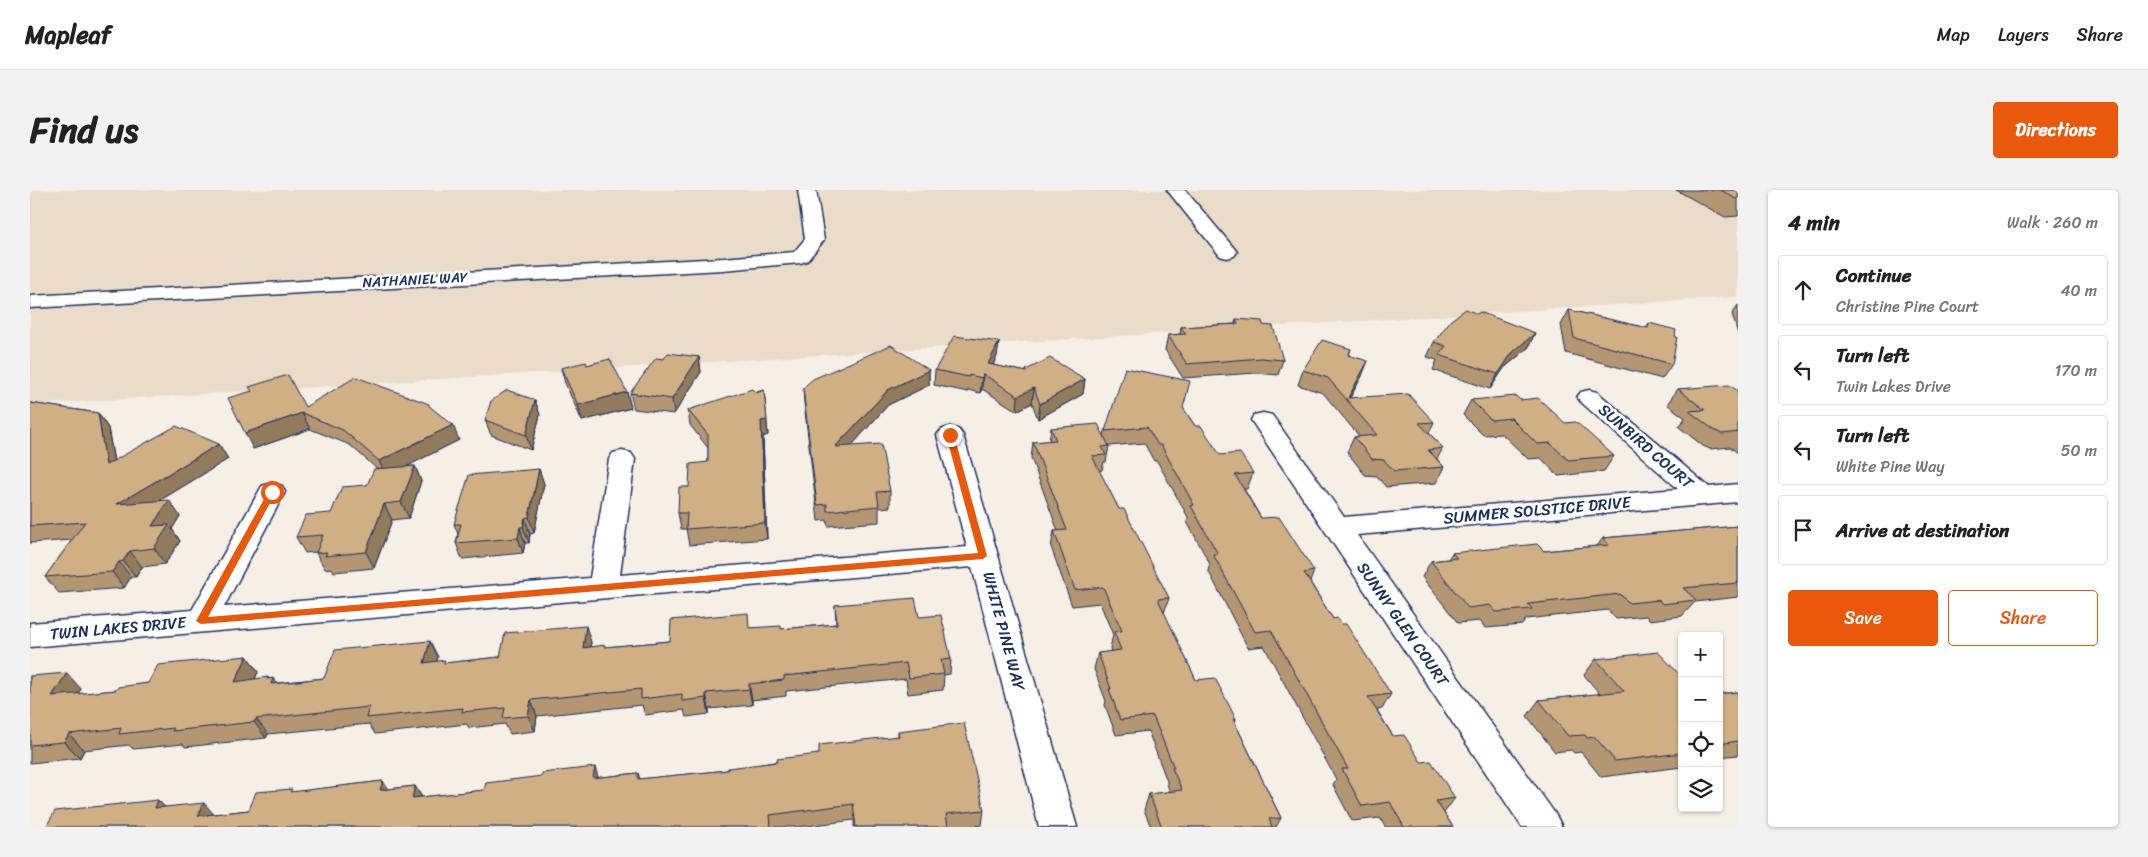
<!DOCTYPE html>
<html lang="en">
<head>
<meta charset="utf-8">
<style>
  :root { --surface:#fff; --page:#f2f2f2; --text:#222; --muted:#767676; --line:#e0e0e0; --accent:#ea580c }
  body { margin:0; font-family:Sriracha,sans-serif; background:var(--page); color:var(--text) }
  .controls { position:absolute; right:15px; bottom:15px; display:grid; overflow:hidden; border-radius:5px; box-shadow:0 1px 4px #0004 }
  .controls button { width:45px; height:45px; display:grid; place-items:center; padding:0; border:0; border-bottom:1px solid var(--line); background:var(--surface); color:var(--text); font:25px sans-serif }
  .stop { position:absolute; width:15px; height:15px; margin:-11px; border:4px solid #ea580c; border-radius:50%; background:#fff }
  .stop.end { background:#ea580c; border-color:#fff; box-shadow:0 1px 5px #0008 }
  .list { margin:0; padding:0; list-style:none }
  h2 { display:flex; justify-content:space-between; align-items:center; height:65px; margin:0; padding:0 20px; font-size:21px }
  h2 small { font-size:16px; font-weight:400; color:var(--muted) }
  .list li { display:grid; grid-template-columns:32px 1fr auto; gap:15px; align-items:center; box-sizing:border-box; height:70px; margin:0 10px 10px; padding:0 10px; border:1px solid var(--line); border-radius:5px }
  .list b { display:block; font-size:19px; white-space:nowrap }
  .list p { margin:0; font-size:16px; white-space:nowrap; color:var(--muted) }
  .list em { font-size:16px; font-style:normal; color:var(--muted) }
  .actions { display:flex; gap:10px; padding:15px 20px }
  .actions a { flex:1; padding:11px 0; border:1px solid var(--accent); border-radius:5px; text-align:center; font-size:18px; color:var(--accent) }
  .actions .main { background:var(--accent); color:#fff }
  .icon { flex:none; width:28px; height:28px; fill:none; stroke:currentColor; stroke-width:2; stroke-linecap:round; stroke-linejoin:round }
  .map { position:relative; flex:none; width:1708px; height:637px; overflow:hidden; border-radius:5px }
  header { display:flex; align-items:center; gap:30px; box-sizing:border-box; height:70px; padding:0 25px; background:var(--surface); border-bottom:1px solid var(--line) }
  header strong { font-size:24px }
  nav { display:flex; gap:28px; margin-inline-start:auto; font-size:18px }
  .intro { display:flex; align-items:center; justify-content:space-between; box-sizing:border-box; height:120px; padding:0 30px }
  h1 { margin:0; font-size:35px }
  .button { padding:12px 22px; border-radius:5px; background:var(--accent); color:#fff; font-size:18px; font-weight:700 }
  main { display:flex; gap:30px; padding:0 30px }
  aside { flex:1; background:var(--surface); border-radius:5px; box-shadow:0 1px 4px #0004 }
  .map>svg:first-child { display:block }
  .built { fill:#ebdcc9 }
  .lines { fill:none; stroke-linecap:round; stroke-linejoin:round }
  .street-casing { stroke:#1b2f5e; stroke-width:3 }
  .street { fill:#fff; fill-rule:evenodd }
  .wall { fill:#b49672; stroke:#1b2f5e }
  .shaded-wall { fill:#927a5c; stroke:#1b2f5e }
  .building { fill:#d1af84; stroke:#1b2f5e }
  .route { fill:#ea580c }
  .labels { text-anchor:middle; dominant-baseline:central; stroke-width:5; stroke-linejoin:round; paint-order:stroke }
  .far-street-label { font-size:14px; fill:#1b2f5e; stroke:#fff }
  .street-label { font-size:16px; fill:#1b2f5e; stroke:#fff }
</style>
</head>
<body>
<header>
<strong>Mapleaf</strong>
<nav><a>Map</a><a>Layers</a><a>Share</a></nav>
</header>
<div class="intro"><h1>Find us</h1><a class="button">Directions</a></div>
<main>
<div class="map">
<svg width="1708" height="637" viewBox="0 0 1708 637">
  <rect width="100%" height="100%" fill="#f6efe6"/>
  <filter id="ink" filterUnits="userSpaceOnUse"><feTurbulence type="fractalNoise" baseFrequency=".02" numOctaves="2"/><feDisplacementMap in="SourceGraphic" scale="10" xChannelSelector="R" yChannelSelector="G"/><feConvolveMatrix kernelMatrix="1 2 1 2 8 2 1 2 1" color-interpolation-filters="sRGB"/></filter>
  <g filter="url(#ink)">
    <path class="built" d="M0,0h1708v107l-1708,108z"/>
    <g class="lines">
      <defs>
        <path id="street" d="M768,0h18l8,50 -17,21 -7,2 -77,7 -693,38v-12l693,-38 71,-6 11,-13z
          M1137,0h18l49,58 3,4 -3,4 -7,2 -7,-2z
          M1559,200l8,2 112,95 29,-3v18l-381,33 199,280 6,12h-40l-271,-407 3,-5 9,-2 9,2 72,102 334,-28 -97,-87 -4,-5 4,-5z
          M920,237l9,3 4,5 114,392h-38l-67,-260 -942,80v-24l162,-13 70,-124 10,-3 10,3 3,6 -61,115 366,-29 19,-119 4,-6 9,-2 9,2 4,6 -15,116 347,-28 -30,-112 4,-5z"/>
      </defs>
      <use href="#street" class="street-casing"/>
      <use href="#street" class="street"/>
    </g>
    <path class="wall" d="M1646,0h62v26l-13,1z
      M1708,115v29l-6,-20z
      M1539,120l77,18 3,-5 23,41 -10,15 -96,-26 -5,-28z
      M1447,124l58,19 -7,15 -24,20 -14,21 -57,-19 4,-10 -10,-3 7,-15z
      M1206,129l27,6 20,35 -5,15 -22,-2 -73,5 -18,-28 3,-15 12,-1 1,-7 54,-3z
      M969,152l-2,14 -4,9 33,7v-2l59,9 -2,15 -45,25 -6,-16 -15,8 -35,-22 -2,4 -12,-3v2l-34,-7 1,-15z
      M1321,159l-2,6 13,21 -12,22 84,24 -5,11 14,15 -6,11 7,8 -8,16 -50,4 -9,-11 -12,-1 -18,-23 7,-15 5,-1 -36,-43 -25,-8 5,-15z
      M669,167l2,15 -27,42 -40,-5 -4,-16 34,-34z
      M557,175l40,27 4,16 -49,13 -17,-38 -4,-15z
      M899,180v15l-41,20 -37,41 39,45v16l-11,1v14l-51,4 -1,-6 -9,1 -14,-118 -1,-15z
      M1648,199l60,2v62l-8,-6 -20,2 -7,-3 -24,-19 6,-9 -18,-14z
      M734,200l4,45 -5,2 4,102 -78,6 -3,-16h-5l-3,-16 11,-26 19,-25v-14l-18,-23 -2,-15z
      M505,210l5,15 -9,35 -40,-15 -6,-15z
      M1441,210h49l45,23 49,33 -10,15 -46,5 -17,-18 -13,1 -26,-25 -19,1 -20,-20z
      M0,213l68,10 10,15 6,33 105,-17 9,15 -68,41 20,16 -8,13 8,12 -15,23 -23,3 -6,10h-5l-7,11 -65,5 -14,-16 27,-37 -42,3z
      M275,217h125l29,33 -53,26h9l6,15 -12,37 -17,2 -18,48 -40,4 -2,-4 -7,1 -9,-16v-1l-11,1 -9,-16 35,-24 36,-28 10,-16 -27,-24 -40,-16 -57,20z
      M1153,218l12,18 25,29 33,18 -6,16h-3l17,29 53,53 -4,11 23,37 9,5 49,70 -9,15 -5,1 16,26 28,26 34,36 -11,15 9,14h-68l-5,-9 -28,3 -19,-36 3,-6 -72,-133 -16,2 -40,-78 2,-6 -23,-42 1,-5 -31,-56h-3l-10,-18 -35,3 -3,16h-2l-2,8 -3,1 20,38 50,89 -5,15 32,67 40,39 -1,4 46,95 -5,9h-125l-7,-17 5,-16 21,-2 -3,-8v-3l-19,-50 -32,4 -11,-30 1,-4 -12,-32 4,-16 13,-1 -1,-4 3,-13 -13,-32 -28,3 -21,-59 3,-16h4l-27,-73 2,-16 16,-1 2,-13 53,8 1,-5z
      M509,279l5,15 -10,49 -4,1 -1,9h-4l-2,10 -61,6 -6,-16 2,-9 -4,-10z
      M1708,336v71l-43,5 -13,14 -32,4 -4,-4 -30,3 -8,-9 -82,9 -4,6 -37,3 -5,-7 -22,2 -36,-46 9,-16 17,-2 4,-6 92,-2 53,-5 6,-8z
      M805,415l84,12 32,42 -1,15 -6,1 -1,15 -35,4 -2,-15 -120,12v5l-34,4v5l-43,4v5l-23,3 -2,-7 -39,5 -3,-10 -105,11 -2,15 -25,3 -5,-10 -36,4 -2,-4 -92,10 -6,-10 -101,10 -2,4 -81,9 -2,-3 -50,5 -4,-4 -45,5 -4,8 -50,5v-87l51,13 -3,5 38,-4 32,-7 99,-27 11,16 -3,7h14l8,4 47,-5 114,-21 -2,4 10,2 54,-6 91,-15 -1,5h16l64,-6 80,-13 31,1 55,-5z
      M1566,469l86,18v90l-81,10 -20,-25 -7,1 -3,-3 -16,2 -28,-36 12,-16 61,-6 -16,-19z
      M1708,502v63l-19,2v-63z
      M868,541l86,79 -2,15 -17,2h-111v-7l-56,7h-752l119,-20 48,7 36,-4 45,-18 89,-11 5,8 27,-3 7,11 216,-24 2,6 88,-9 91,-16 79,-18z"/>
    <path class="shaded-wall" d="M1505,143l-7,15 -24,20 -14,21 8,-15 14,-21z
      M969,152l-2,14 -9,21v-13z
      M669,167l2,15 -27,42 -2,-15z
      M1338,171l-6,15 -14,25 -1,-1z
      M899,180v15l-41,20 -52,58 -1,-16 53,-57z
      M953,184l-1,15 -2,4 2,-15z
      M1055,189l-2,15 -45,25 2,-15z
      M1004,198l-2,15 -15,8 1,-15z
      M734,200l4,45 -5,2 4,102 -2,-16 -4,-102z
      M597,202l4,16 -49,13 -4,-16z
      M505,210l5,15 -9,35 -5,-15z
      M68,223l10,15 9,53 -11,-16z
      M272,223l8,16 -57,20 -8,-16z
      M423,235l6,15 -73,37 -7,-16z
      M189,254l9,15 -100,61 -11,-16z
      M385,276l6,15 -12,37 -8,-16z
      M509,279l5,15 -10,49 -5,-16z
      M139,310l11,16 -8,13 8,12 -15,23 -11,-16 -2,-22z
      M354,314l8,16 -18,48 -8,-16z
      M495,328l5,16 -1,9 -6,-16z
      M490,337l5,16 -2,10 -5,-15z
      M100,361l12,16 -6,10 -13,-16z
      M89,372l12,15 -7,11 -12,-16z
      M556,436l5,16 -3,22 -5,-16z
      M400,451l8,16 -6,22 -8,-16z
      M217,466l11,16 -11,25 -12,-15z
      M37,483l14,16 -14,23 -15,-16z
      M238,487l3,6 2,-5 11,16 -2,6 -15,-21z
      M719,494l3,16v5l-3,-16z
      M676,503l3,16v5l-3,-16z
      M501,510l6,16 -2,15 -7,-15z
      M226,529l12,15 -2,4 -12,-16z
      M39,544l15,16 -4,8 -16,-16z
      M565,577l5,16 -7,-5z
      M353,591l9,16 -12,-7z
      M385,596l9,15 -12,-3z
      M128,610l15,15 -18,-7z
      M174,613l13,15 -19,-2z"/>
    <path class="building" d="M1691,0h17v8l-2,1z
      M1436,119l11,5 3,-2 55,21 -23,20 -14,21 -59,-19 7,-9 -12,-4 17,-22z
      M1539,120l79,18 1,-5 27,7 -1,6 2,1 -5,27 -98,-26z
      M1206,129l26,2 1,4 10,1 10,34 -22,-2 -74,6 -19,-29 18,-1 -5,-7 57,-3z
      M924,146l45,6 -11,22 39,8 -1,-2 24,-12 35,21 -45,25 -6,-16 -16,8 -35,-22 -1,4 -13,-3v2l-34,-7z
      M1292,150l29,9 -3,6 20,6 -20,37 60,-4 26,28 -15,1 24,25 -15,2 16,17 -50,4 -10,-11 -12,-1 -18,-22 23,-2 -49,-57 -25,-8z
      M861,155l38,25 -41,20 -53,57 46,-3 9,47 -13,1 2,14 -52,5v-7l-10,1 -14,-117 10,-9z
      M638,163l31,4 -27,42 -42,-6 26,-35 8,1z
      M580,169l17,33 -49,13 -17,-37 25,-6 1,3z
      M1095,178l65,13 -7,27 12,18h6l19,29 20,-2 13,20 -18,2 26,43 18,-1 35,54 -10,2 29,46 4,-1 5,6h4l45,70 -23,3 25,39 11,-1 17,27 10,-1 24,37 -19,3 17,26h-49l-14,-25 -28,4 -20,-37h6l-77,-139 -16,2 -42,-78h5l-27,-48 3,-1 -33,-60h-3l-11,-18 -42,4z
      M258,185l17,32 51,-30 73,27v2l24,19 -74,36 -36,-31 -41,-17 -57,20 -17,-35 24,-7 -3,-4z
      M1699,195l9,6v41l-16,2 -8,-4 -25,-19 16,-1 -27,-21z
      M722,199l4,4 8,-3 3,30 -6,1 4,102 -79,6 1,-16h-9l1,-26h10l1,-23 18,-2v-27l-20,-25z
      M477,200l28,10 -9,35 -41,-15 6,-19z
      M1486,206l4,4 18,-2 27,25 11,-1 38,34 -46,4 -18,-17 -13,1 -26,-26 -20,2 -20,-20z
      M0,213l68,10 8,52 70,-39 43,18 -102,60 52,-4 -17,26 17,-1 -15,23 -24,3 -7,10 -4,1 -7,10 -67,5 40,-55 -55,4z
      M1068,234l11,22 -7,1 4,8 -14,1 27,53h5l45,89 -11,1 38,81 19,-2 21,41h-3l48,99 -12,1 3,8h-110l-13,-33 33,-4 -10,-22h2l-21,-52 -33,4 -11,-31h2l-13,-36 23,-3 -7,-18 8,-1 -19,-44 -28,3 -21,-59 13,-1 -34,-88 23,-2 -5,-12z
      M385,276l-14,36 -17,2 -18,48 -41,4 2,-4 -11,1 7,-18 -27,2 10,-22 25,-2 11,-26 25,-2 7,-16z
      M509,279l-10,48 -4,1 -2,9h-3l-2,11 -62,5 5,-19h-7l15,-49z
      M1708,336v57l-55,5 13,12 -34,4 -3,-4 -30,3 -9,-9 -92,10 4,5 -36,3 -6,-7 -22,3 -37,-47 26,-3 -5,-5 46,-5 39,-4 7,7 65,-6 -6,-7z
      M885,408l4,19 22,-2 10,44 -10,1 3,14 -35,4 -3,-15 -122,13v4l-35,4v5l-43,4v5l-24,3v-7l-41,5v-10l-110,11 -3,16 -25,2 2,-10 -43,4 1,-4 -97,10 3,-11 -113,12 -2,3 -82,9 2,-3 -55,6 2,-6 -52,6 -5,8 -34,3v-69l37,-3 -15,23 64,-6 2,-3 30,-4 10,-18 89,-9 -12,26 33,-5 -1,2 6,-1 -2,6 53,-6 11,-28 95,-9 -6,22 21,-3 -1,3 56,-6 5,-24 81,-7 -3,22 22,-3v2l65,-6 1,-21 77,-7 1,15 32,-2v3l56,-5 -2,-19z
      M1628,462l24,25v76l-67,8 -20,-24 -8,1 -2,-3 -17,1 -29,-36 85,-9 -28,-32z
      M1708,502v49l-19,3v-50z
      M934,533l20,87 -38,4 2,12 -8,1h-84l-3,-23 -83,11 1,12h-725l9,-16 103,-11 -3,8 49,-5 -6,13 51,-6 7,-18 36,-3 -2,3 93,-11 -3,9 35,-4 -3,12 72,-8 2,-7 56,-7v-3l53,-6 -2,11 45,-5v6l90,-9v-2l49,-6v-3l42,-5v-9l80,-9 -1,-5z"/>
  </g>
  <path class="route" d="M920,243l4,2 33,121 -4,3 -782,65 -5,-3 72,-129 4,-3 4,3 -68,125 770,-64 -32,-118z"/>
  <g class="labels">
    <g class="far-street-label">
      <text transform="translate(385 90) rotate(-3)">NATHANIEL WAY</text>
    </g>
    <g class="street-label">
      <text transform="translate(1616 256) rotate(41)">SUNBIRD COURT</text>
      <text transform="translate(1507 320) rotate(-5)">SUMMER SOLSTICE DRIVE</text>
      <text transform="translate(1373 434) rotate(55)">SUNNY GLEN COURT</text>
      <text transform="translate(88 438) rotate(-5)">TWIN LAKES DRIVE</text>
      <text transform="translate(974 441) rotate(75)">WHITE PINE WAY</text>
    </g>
  </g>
</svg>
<div class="controls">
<button>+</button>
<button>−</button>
<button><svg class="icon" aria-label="locate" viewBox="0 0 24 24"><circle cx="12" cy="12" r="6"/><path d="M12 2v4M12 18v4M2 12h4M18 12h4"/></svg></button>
<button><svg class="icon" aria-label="layers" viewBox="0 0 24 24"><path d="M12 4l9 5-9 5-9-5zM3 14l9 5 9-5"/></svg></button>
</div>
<div class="stop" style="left:242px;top:302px"></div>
<div class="stop end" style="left:920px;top:245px"></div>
</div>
<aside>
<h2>4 min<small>Walk · 260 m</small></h2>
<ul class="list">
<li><svg class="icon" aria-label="ahead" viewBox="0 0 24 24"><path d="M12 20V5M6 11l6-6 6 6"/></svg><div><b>Continue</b><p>Christine Pine Court</p></div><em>40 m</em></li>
<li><svg class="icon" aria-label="left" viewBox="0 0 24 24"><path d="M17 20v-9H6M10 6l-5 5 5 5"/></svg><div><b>Turn left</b><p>Twin Lakes Drive</p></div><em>170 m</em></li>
<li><svg class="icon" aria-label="left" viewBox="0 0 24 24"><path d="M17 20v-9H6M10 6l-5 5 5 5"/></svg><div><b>Turn left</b><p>White Pine Way</p></div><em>50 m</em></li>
<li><svg class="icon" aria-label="arrive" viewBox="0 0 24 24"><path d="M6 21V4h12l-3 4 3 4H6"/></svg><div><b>Arrive at destination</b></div></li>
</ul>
<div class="actions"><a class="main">Save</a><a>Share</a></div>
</aside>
</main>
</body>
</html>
